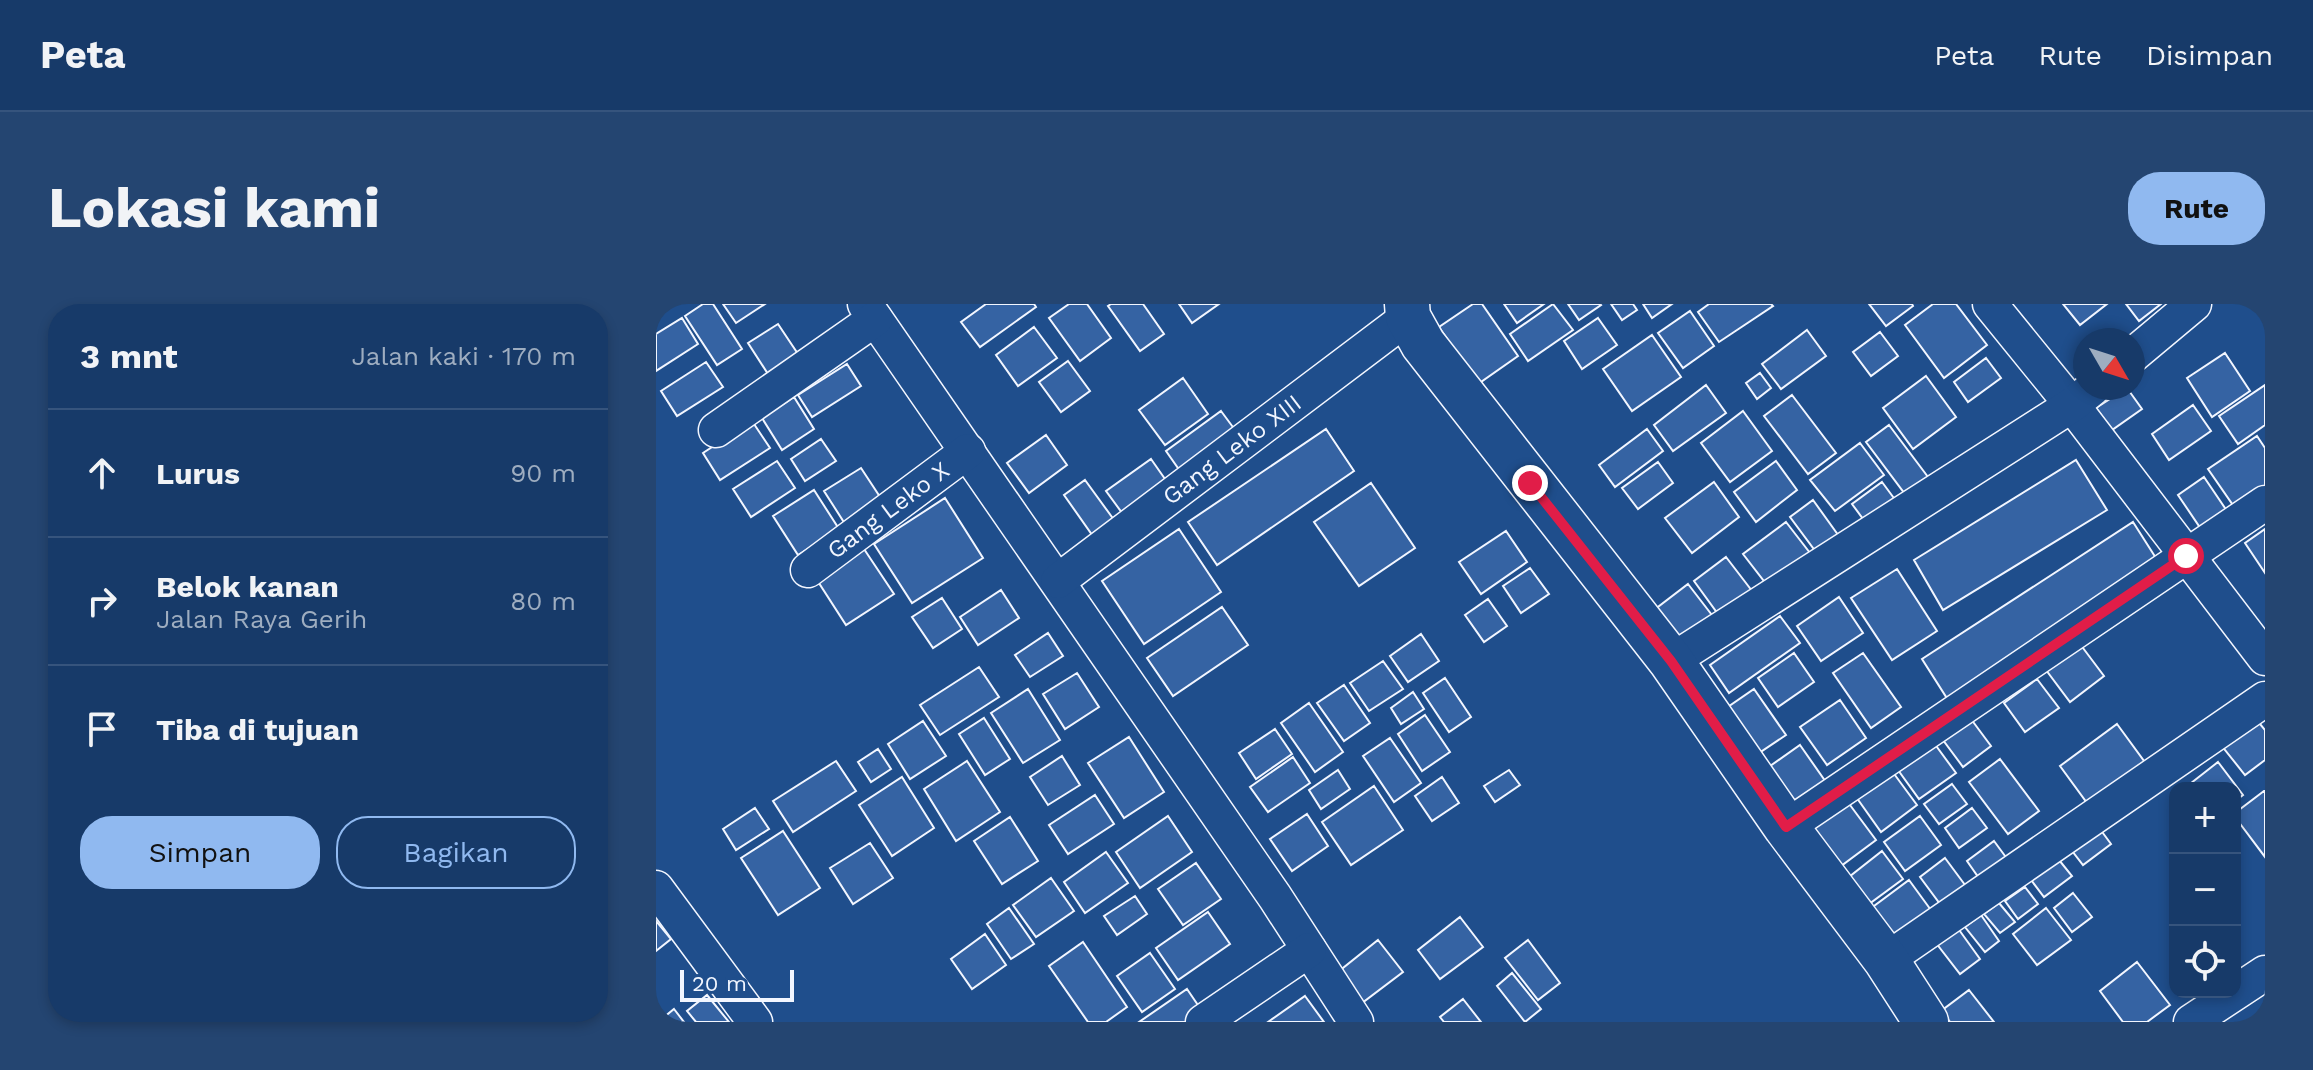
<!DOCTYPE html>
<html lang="id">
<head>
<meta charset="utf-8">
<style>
  :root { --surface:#173a69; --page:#244571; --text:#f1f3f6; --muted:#9eadc0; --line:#36547d; --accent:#90b9f0 }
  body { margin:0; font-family:"Work Sans",sans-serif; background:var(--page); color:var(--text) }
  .controls { position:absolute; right:24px; bottom:24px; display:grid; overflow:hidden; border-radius:16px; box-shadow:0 4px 12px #0003 }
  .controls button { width:72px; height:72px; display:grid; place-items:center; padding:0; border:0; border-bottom:2px solid var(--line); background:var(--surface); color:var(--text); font:40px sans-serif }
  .compass { position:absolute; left:1417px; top:24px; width:72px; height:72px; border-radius:50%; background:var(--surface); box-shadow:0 4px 12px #0003; rotate:129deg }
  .scale { position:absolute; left:24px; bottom:20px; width:114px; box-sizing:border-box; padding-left:8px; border:4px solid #f2f6ff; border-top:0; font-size:22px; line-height:28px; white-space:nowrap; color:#f2f6ff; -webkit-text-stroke:6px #1f4e8c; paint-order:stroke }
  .stop { position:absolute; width:24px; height:24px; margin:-18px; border:6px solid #e11d48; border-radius:50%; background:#fff }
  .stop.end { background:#e11d48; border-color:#fff; box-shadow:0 2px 8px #0008 }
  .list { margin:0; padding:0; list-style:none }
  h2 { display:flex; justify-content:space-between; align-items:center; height:104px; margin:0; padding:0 32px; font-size:34px }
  h2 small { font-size:26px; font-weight:400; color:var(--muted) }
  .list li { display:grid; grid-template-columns:52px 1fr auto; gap:24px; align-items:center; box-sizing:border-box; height:128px; padding:0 32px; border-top:2px solid var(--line) }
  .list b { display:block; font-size:30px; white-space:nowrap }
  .list p { margin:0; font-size:26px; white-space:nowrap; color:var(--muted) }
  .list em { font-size:26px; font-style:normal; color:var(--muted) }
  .actions { display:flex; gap:16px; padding:24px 32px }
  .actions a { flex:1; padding:18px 0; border:2px solid var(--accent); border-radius:32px; text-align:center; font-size:28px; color:var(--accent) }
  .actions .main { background:var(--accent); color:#111 }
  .icon { flex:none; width:44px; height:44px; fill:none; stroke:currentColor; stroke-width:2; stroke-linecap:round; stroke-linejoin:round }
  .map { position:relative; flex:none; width:1609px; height:718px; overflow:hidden; border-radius:32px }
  header { display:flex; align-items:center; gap:48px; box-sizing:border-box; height:112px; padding:0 40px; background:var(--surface); border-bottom:2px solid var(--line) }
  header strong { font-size:38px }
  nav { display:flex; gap:44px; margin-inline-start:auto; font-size:28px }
  .intro { display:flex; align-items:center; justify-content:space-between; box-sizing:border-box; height:192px; padding:0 48px }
  h1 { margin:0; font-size:56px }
  .button { padding:20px 36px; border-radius:32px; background:var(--accent); color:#111; font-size:28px; font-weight:700 }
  main { display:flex; gap:48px; padding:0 48px }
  aside { flex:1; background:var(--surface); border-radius:32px; box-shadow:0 4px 12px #0003 }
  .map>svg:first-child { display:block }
  .building { fill:#3563a3; stroke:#f2f6ff; stroke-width:2 }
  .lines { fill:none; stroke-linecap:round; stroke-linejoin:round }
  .street-casing { stroke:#f2f6ff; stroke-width:37 }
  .secondary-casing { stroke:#f2f6ff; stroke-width:47 }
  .street { stroke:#1f4e8c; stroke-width:34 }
  .secondary { stroke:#1f4e8c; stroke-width:44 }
  .route { stroke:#e11d48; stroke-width:10 }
  .labels { text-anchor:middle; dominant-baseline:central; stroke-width:6; stroke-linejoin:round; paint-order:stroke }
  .street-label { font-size:24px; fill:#f2f6ff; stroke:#1f4e8c }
</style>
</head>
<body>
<header>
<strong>Peta</strong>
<nav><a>Peta</a><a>Rute</a><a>Disimpan</a></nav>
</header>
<div class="intro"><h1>Lokasi kami</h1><a class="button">Rute</a></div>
<main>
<aside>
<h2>3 mnt<small>Jalan kaki · 170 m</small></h2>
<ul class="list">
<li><svg class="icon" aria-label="ahead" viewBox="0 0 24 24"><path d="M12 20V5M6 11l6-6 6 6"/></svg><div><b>Lurus</b></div><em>90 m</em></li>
<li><svg class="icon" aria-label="right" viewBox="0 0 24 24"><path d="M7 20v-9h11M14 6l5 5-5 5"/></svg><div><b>Belok kanan</b><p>Jalan Raya Gerih</p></div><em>80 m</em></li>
<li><svg class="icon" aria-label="arrive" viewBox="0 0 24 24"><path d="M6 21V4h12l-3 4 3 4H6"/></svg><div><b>Tiba di tujuan</b></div></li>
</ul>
<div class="actions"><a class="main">Simpan</a><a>Bagikan</a></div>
</aside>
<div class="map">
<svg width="1609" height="718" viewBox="0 0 1609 718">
  <rect width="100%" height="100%" fill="#1f4e8c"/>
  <path class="building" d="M47,0h10l29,45 -25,16 -32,-49z
    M67,0h42l-29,19z
    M330,0h48l2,3 -56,40 -19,-25z
    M413,0h18l24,34 -31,23 -31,-43z
    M455,0h32l21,30 -24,17 -32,-45z
    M523,0h40l-27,19z
    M817,0h9l36,52 -40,28 -39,-57z
    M848,0h40l-27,19z
    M897,0l20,26 -45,31 -18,-27z
    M912,0h32l1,1 -22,15z
    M955,0h22l4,6 -15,10z
    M987,0h29l-20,14z
    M1053,0h62l2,2 -54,36 -21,-30z
    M1213,0h43l1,2 -27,20z
    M1277,0h23l31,41 -43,33 -39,-53z
    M1407,0h44l-27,21z
    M1470,0h35l-22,17z
    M1034,7l24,35 -31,22 -25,-35z
    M26,14l16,26 -42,27v-37z
    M942,14l19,27 -35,24 -18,-28z
    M122,20l20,30 -30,20 -20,-31z
    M378,23l23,31 -39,28 -22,-31z
    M1151,26l19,26 -45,33 -19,-25z
    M1224,28l18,24 -27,20 -18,-24z
    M996,31l29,42 -49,34 -29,-42z
    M1569,49l25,38 -38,26 -25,-39z
    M1330,54l15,20 -33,24 -14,-20z
    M412,57l22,30 -29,21 -22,-30z
    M50,58l17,25 -46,29 -16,-25z
    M191,60l14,22 -49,31 -14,-22z
    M1104,69l11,15 -14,11 -11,-16z
    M1270,72l30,41 -43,32 -30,-41z
    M527,74l25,36 -43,31 -26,-35z
    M1050,81l20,28 -53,38 -19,-26z
    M1609,81v40l-27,19 -19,-28z
    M1471,84l15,21 -30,21 -16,-22z
    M1136,91l44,58 -28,21 -44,-58z
    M138,93l20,32 -32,21 -20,-32z
    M1537,101l18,26 -42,29 -17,-26z
    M565,107l20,27 -56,40 -19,-27z
    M1087,107l29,40 -42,31 -29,-39z
    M96,117l18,27 -50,32 -17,-27z
    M1233,121l39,52 -23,17 -39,-52z
    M670,125l28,42 -137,94 -29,-43z
    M991,125l16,22 -48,36 -16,-22z
    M390,131l21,30 -38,28 -22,-30z
    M1601,132l8,12v40l-30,20 -27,-39z
    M165,135l15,22 -31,20 -14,-22z
    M1204,139l24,32 -49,36 -25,-31z
    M495,155l21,30 -44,32 -22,-30z
    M1420,156l31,50 -164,100 -29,-50z
    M121,157l18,27 -44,29 -18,-28z
    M1120,157l21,29 -41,32 -22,-30z
    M1002,158l15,21 -35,26 -16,-21z
    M205,164l23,35 -37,24 -23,-36z
    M1548,173l23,34 -26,18 -23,-34z
    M429,176l32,44 -22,15 -31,-44z
    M1058,178l25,35 -47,36 -27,-35z
    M1226,178l17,23 -30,22 -17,-23z
    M715,179l44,65 -56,38 -45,-64z
    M158,186l25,39 -41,26 -25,-39z
    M289,194l38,60 -71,45 -38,-59z
    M1157,196l28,39 -22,17 -29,-39z
    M1130,218l31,40 -43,32 -31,-40z
    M1477,218l28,44 -211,137 -28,-44z
    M523,225l42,63 -77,52 -42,-63z
    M1609,225v44l-20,-30z
    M850,227l21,31 -46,32 -22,-32z
    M208,245l30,45 -48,31 -29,-45z
    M1070,253l33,43 -33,25 -32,-44z
    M874,264l19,26 -28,19 -18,-27z
    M1241,265l40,62 -45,29 -41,-62z
    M1032,280l27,35 -34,26 -27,-35z
    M345,286l18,28 -41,27 -18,-28z
    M1183,293l24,36 -42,28 -24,-35z
    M286,294l20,31 -29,19 -21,-31z
    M832,295l19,27 -23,16 -19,-27z
    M566,303l26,38 -75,51 -26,-38z
    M1124,312l20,27 -71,50 -19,-28z
    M392,329l15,23 -33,21 -15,-22z
    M765,330l18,27 -31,21 -18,-26z
    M1424,340l24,32 -34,26 -24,-32z
    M1138,349l20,29 -36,25 -20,-29z
    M1207,349l38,54 -30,21 -38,-55z
    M727,357l20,28 -34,22 -19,-28z
    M323,363l20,30 -59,38 -20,-30z
    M421,369l22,34 -34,22 -22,-35z
    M789,374l26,39 -22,15 -26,-39z
    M1381,375l22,29 -34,24 -21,-29z
    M688,381l26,38 -26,18 -27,-38z
    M372,385l32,51 -37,23 -32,-50z
    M1098,385l32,46 -33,22 -31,-46z
    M757,388l11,17 -23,15 -10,-16z
    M1184,396l26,38 -39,27 -27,-38z
    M653,399l34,49 -28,20 -34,-49z
    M769,411l25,37 -28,19 -24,-37z
    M1312,411l23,31 -28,21 -23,-31z
    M328,414l26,41 -25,16 -26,-41z
    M1600,415l9,11v30l-20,15 -24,-30z
    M267,417l23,35 -36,23 -22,-35z
    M1461,420l30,41 -57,42 -30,-41z
    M619,425l17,25 -36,25 -17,-26z
    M473,433l35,55 -40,26 -36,-55z
    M734,434l31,45 -27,19 -31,-46z
    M1278,439l22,30 -37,26 -21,-29z
    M1144,441l28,40 -37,26 -28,-40z
    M222,445l13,20 -20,13 -13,-20z
    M406,452l18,29 -32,20 -18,-28z
    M637,453l17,26 -42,29 -18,-25z
    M1344,455l39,52 -31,23 -39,-52z
    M180,457l20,30 -63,41 -20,-31z
    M311,457l33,51 -44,29 -32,-52z
    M1562,458l25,33 -8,6v-13l-49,-1z
    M1233,463l28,38 -36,27 -27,-38z
    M682,466l12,19 -29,20 -12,-19z
    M853,466l11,15 -25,17 -11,-16z
    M246,473l32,51 -42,28 -33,-51z
    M786,473l17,26 -27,18 -17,-25z
    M1296,480l15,20 -28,20 -15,-20z
    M718,482l29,44 -52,35 -29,-43z
    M1608,487h1v66l-30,-40v-4z
    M439,491l19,29 -46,30 -19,-29z
    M1191,497l29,39 -39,29 -29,-40z
    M99,504l14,21 -33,21 -13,-21z
    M1316,504l15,20 -28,20 -14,-20z
    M651,510l21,32 -36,25 -22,-32z
    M512,512l24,36 -52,36 -24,-36z
    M1264,512l21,29 -36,26 -21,-29z
    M354,513l28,44 -36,23 -28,-43z
    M1441,521l14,19 -28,21 -14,-18z
    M127,527l37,57 -42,27 -37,-57z
    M1338,537l14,19 -27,21 -14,-20z
    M214,539l23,35 -40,26 -23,-36z
    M1226,547l21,28 -34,25 -20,-27z
    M450,548l22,31 -43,30 -21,-31z
    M1399,551l17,21 -28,21 -16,-21z
    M1289,554l26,35 -25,19 -26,-35z
    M540,559l25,36 -38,26 -25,-36z
    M395,574l23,33 -38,26 -23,-32z
    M1253,576l27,37 -39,29 -27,-37z
    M1369,583l13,17 -20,15 -13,-18z
    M1417,589l19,24 -20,15 -18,-24z
    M479,592l12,18 -30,21 -13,-19z
    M1343,599l16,19 -15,11 -16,-19z
    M353,604l25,36 -23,15 -24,-35z
    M1390,604l25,32 -34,25 -24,-31z
    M552,608l22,32 -52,36 -22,-32z
    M1325,611l18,26 -14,11 -20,-25z
    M804,613l23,30 -43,32 -22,-29z
    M0,617l15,18 -15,12z
    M1301,623l23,32 -20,15 -24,-31z
    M329,630l21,31 -34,24 -21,-30z
    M722,636l25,32 -41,31 -24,-31z
    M872,636l32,43 -22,17 -33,-42z
    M427,638l44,65 -21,15h-18l-39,-56z
    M494,649l25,36 -33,23 -25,-36z
    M1481,658l33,43 -23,17h-24l-23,-31z
    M856,669l29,36 -16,13 -28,-36z
    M531,685l17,25 -12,8h-53z
    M1313,686l25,32h-44l-9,-11z
    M51,691l22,27h-33l-9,-11z
    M649,692l19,26h-56z
    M807,695l18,23h-37l-4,-5z
    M18,705l10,13h-26z"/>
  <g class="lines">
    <defs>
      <g id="street">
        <path d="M209,0l410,593 81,125"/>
        <path d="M1334,0l82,101 193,253"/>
        <path d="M1477,51l61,-51"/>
        <path d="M60,126l159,-111"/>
        <path id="s1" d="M152,266l160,-119"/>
        <path id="s2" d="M402,277l350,-264"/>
        <path d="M1015,357l401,-256 21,-17"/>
        <path d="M1130,523l479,-324"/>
        <path d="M0,584l99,134"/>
        <path d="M1230,656l379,-261"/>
        <path d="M547,718l106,-72"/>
        <path d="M1535,718l74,-49"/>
      </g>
      <path id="secondary" d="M751,0l1,13 15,27 248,317 115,166 100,133 40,62"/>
    </defs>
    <use href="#street" class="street-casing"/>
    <use href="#secondary" class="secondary-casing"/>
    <use href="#street" class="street"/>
    <use href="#secondary" class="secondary"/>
  </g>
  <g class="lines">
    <path class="route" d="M874,179l141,178 115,166 400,-271"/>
  </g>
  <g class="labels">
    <g class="street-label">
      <text stroke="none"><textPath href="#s2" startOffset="218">Gang Leko XIII</textPath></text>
      <text stroke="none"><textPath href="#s1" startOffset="100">Gang Leko X</textPath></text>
    </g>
  </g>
</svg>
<div class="controls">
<button>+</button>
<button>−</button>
<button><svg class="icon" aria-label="locate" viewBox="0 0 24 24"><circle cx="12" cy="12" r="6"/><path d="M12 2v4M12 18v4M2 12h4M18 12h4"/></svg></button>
</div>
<svg class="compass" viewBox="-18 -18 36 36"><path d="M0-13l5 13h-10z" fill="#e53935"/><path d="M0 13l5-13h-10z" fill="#9eadc0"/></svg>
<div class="scale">20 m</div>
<div class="stop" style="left:1530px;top:252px"></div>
<div class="stop end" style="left:874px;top:179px"></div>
</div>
</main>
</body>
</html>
